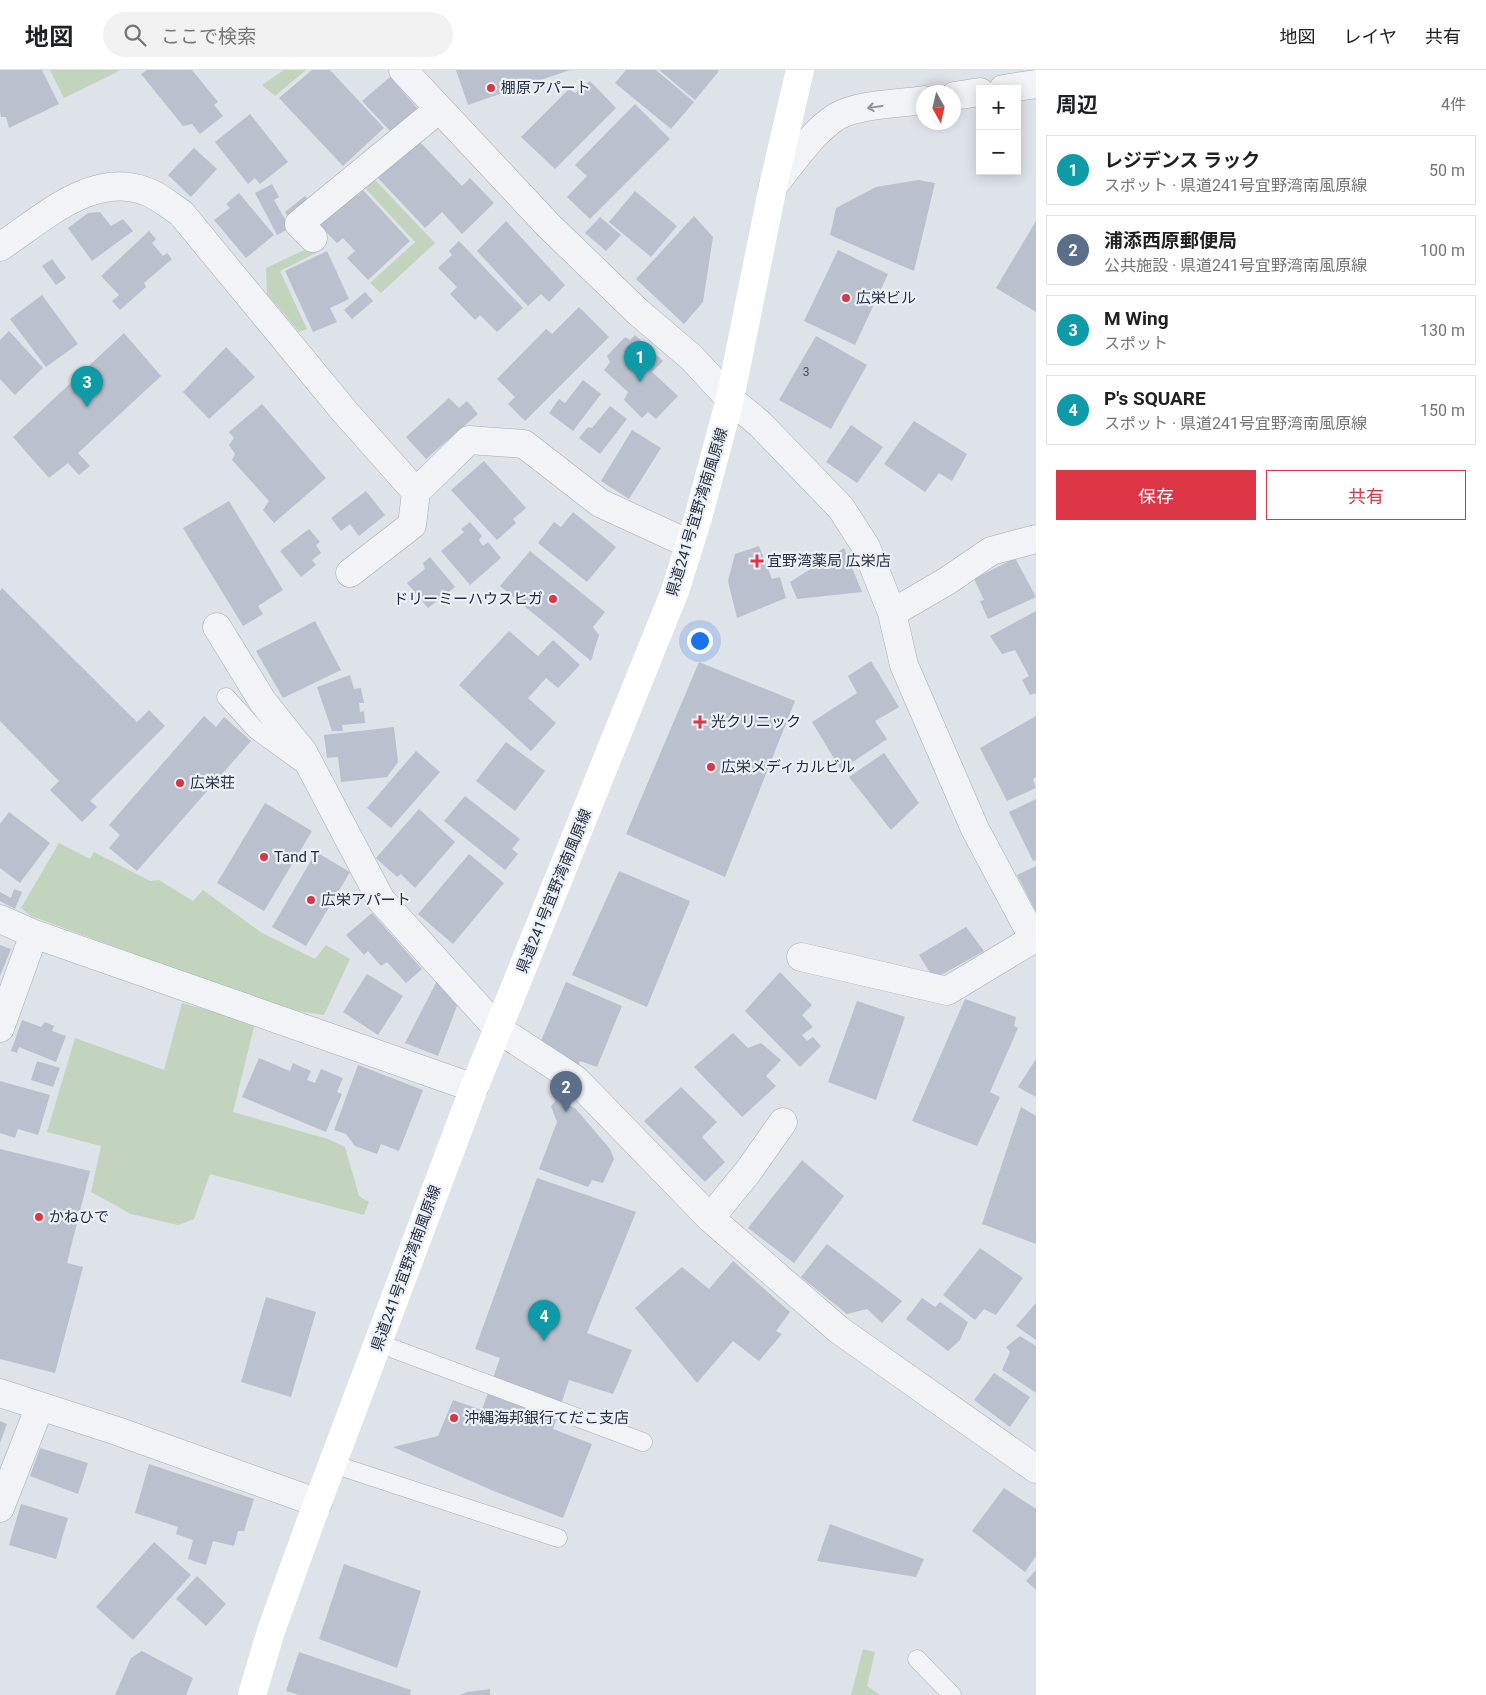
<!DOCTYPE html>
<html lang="ja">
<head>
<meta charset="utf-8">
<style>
  :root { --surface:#fff; --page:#f2f2f2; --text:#202124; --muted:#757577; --line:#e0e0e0; --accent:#dc3545 }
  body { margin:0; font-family:Roboto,"Noto Sans JP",sans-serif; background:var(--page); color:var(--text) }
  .controls { position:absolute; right:15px; top:15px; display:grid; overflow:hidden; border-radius:0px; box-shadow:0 2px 12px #0003 }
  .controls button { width:45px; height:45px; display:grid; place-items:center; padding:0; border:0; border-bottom:1px solid var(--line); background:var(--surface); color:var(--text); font:25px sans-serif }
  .compass { position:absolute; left:916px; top:15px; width:45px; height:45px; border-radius:50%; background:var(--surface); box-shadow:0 2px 12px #0003; rotate:172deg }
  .you { position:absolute; left:699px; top:570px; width:18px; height:18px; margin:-12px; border:4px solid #fff; border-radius:50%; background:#1a73e8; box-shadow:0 0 0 8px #1a73e833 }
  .badge { display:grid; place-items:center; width:32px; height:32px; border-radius:50%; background:var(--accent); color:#fff; font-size:16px; font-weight:700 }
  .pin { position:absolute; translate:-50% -41px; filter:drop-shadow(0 1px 2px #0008) }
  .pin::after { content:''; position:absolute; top:26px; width:18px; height:15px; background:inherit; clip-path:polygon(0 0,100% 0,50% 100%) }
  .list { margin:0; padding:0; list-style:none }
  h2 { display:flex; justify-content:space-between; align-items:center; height:65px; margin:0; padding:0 20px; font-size:21px }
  h2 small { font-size:16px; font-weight:400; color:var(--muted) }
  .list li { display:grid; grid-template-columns:32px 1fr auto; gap:15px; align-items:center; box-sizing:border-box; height:70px; margin:0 10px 10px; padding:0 10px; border:1px solid var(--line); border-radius:0px }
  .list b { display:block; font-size:19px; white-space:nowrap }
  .list p { margin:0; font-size:16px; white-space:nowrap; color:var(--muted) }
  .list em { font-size:16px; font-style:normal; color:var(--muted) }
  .actions { display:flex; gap:10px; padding:15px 20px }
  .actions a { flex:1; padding:11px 0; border:1px solid var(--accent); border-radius:0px; text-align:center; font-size:18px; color:var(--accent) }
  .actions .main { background:var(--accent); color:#fff }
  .icon { flex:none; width:28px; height:28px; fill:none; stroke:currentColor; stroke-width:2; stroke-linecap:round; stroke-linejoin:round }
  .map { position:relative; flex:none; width:1036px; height:1625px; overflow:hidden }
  header { display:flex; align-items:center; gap:30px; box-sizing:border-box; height:70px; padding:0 25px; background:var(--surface); border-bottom:1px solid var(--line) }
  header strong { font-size:24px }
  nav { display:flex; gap:28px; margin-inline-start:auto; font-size:18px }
  .search { width:350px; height:45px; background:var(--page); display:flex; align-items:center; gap:12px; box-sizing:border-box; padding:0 18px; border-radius:28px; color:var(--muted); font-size:19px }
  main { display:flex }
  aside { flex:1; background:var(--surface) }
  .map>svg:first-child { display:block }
  .green { fill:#c2d4be }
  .building { fill:#bac0cd }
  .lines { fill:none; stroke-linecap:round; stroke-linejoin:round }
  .lane-casing { stroke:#a6acb7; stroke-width:19 }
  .street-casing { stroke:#a6acb7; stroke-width:29 }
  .lane { stroke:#f1f3f7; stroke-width:18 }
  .street { stroke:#f1f3f7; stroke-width:28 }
  .secondary { stroke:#fff; stroke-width:28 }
  .oneway { stroke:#8b909c }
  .poi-dot { fill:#dc3545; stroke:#edf1f7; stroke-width:2 }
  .labels { text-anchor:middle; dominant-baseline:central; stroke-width:4.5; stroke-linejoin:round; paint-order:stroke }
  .number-label { font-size:12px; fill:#4a5265 }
  .poi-label { font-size:15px; fill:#252e42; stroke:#edf1f7; text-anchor:start }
  .street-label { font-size:15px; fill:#252e42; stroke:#edf1f7 }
</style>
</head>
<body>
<header>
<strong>地図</strong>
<div class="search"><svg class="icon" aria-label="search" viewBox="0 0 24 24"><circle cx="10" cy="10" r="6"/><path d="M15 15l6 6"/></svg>ここで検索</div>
<nav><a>地図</a><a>レイヤ</a><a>共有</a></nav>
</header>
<main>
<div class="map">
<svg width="1036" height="1625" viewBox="0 0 1036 1625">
  <rect width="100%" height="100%" fill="#dee2e9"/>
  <path class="green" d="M50,0h69v1l-55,27z
    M284,0h22l-31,26 -13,-11z
    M374,109l61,64 -54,50 -11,-10 45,-41 -50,-54z
    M321,172l3,7 -44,22 27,58 -8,3 -32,-38 -1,-26z
    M59,773l31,16 4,-7 56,29 9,-1 34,21 10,-11 59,43 53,26 11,-14 24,14 -26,56 -39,-6 -254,-93 -10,-8z
    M182,933l73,20 -22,89 95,27 17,8 14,49 10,6 -5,13 -154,-41 -16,45 -16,6 -47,-11 -40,-22 10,-46 -54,-14 28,-94 89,32z
    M863,1579l12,3 -8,34 13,9h-29z"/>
  <path class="building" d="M0,0h42l17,34 -50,24 -3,-11h-5l-1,-5z
    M147,0h45l26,32 -4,3 9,11 -23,18 -8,-10 -9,2 -42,-52z
    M312,0h18l54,58 -41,38 -64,-68z
    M456,0h114l-102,35z
    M626,0h30l38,32 -23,27 -56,-46z
    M659,0h58l2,1 -24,29z
    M390,7l28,32 -26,24 -30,-32z
    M590,11l26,27 -61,61 -34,-32 48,-48 6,4z
    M635,34l35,35 -80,80 -23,-22 20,-21 -12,-11z
    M250,44l38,48 -28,22 -5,-6 -7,6 -33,-42z
    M418,70l44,46 8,-8 24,25 -32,31 -20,-22 -17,16 -47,-50z
    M194,78l23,21 -26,28 -23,-22z
    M918,110l17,3 -21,88 -84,-36 6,-27 40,-21z
    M272,114l7,13 -5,3 16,28 -13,7 -22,-42z
    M351,120l6,6 6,-6 47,51 -42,39 -21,-22 8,-7 -12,-13 -6,5 -12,-12 -4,3 -9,-9z
    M635,121l42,35 -26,31 -42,-35z
    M239,123l35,42 -28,23 -32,-38 16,-12 -4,-4z
    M305,126l8,10 -21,16 -7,-10z
    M100,142l11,14 12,-7 10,12 -41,30 -24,-33 20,-15z
    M694,146l19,21 -10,65 -19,22 -48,-45z
    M600,147l21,18 -15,16 -21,-18z
    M506,151l59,64 -16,17 -8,-8 -13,12 -51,-55z
    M1036,151v91l-40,-24z
    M149,161l7,8 -4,4 11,13 4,-3 5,6 -28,24 2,4 -26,23 -8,-9 7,-6 -18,-19z
    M459,171l64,67 -26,24 -17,-17 -5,5 -25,-26 7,-7 -19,-19 14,-13 -3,-4z
    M838,180l50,24 -33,71 -51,-24z
    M327,181l22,48 -19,9 7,14 -24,10 -28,-61z
    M52,189l14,19 -10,7 -14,-19z
    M365,222l8,9 -21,18 -8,-9z
    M42,225l36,49 -32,23 -36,-48z
    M579,237l30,30 -84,84 -17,-17 7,-7 -18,-18 49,-50 6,5z
    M9,261l34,37 -28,27 -15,-16v-39z
    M124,263l37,43 -83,77 12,13 -11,9 -11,-12 -19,15 -36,-41z
    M635,265l28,26 -11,11 26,24 -22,23 -8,-7 -6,6 -18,-18 4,-8 -24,-22 6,-8 -3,-6 18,-19 5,3z
    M816,266l51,29 -36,64 -52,-29z
    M226,277l29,30 -46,42 -26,-27z
    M583,310l18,14 -28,37 -24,-18 10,-14 6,4z
    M449,328l10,10 8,-7 11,13 -52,45 -20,-22z
    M262,334l64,74 -52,45 -11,-13 6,-9 -37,-41 3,-6 -6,-9 5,-7 -5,-6z
    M610,336l17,13 -27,35 -21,-16 9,-11 4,1z
    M914,351l53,33 -15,27 -13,-8 -14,19 -41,-28z
    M851,355l32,22 -26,36 -31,-21z
    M632,360l29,18 -32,51 -28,-18z
    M484,391l42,47 -13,11 3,4 -19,17 -46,-50z
    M366,421l19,24 -26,21 -9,-12 -9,7 -10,-13z
    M229,431l54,89 -25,16 5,8 -20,12 -60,-98z
    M573,442l43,35 -29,35 -49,-39 16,-21 7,5z
    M470,452l12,14 -3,4 4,6 5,-4 13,16 -31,27 -29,-34 23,-19 -3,-3z
    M309,459l11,13 -4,3 5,8 -9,7 4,5 -15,12 -21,-26z
    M759,476l13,33 8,-2 6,21 -49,20 -9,-37 7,-27z
    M844,478l18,44 -65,7 -7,-17z
    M530,481l75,61 -12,15 6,8 -8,26 -91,-75z
    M430,487l25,30 -27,21 -21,-25 18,-14 -2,-6z
    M1015,488l21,39 -48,22 -8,-18 4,-1 -10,-21z
    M2,518l135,134 12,-12 16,16 -75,75 7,6 -15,15 -32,-32 9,-9 -59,-60v-130z
    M1036,541v82l-6,2 -8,-15 7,-4 -14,-26 -13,4 -12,-18z
    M315,551l26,49 -58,28 -27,-47z
    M509,561l29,25 15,-16 27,25 -22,23 -12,-10 -18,20 28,25 -25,28 -72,-66z
    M871,591l28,46 -24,14 12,18 -46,31 -29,-48 45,-29 -9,-17z
    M699,592l96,39 -70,176 -99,-43z
    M350,605l4,14 7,-1 3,15h-5l1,9 4,-1 1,12 -23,2 1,6h-11l-15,-44z
    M204,646l12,11 8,-10 27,24 -114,130 -28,-23 11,-13 -11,-10z
    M1036,646v61l-3,2 3,9 -29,13 -27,-53z
    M394,657l4,35 -11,15 -46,5 -3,-25 -11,1 -3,-23z
    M506,672l39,29 -30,40 -39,-30z
    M416,681l24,21 -49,56 -24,-20z
    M884,683l35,50 -28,27 -42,-53z
    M465,726l55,43 -8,10 6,5 -13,16 -61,-49z
    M1036,729v61l-3,1 -24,-49z
    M265,733l47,28 -48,80 -47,-28z
    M419,739l36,33 -40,46 -14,-14 -4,3 -21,-19z
    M9,742l41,31 -30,40 -20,-15v-44z
    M316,782l34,20 -44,74 -34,-19z
    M469,784l35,29 -51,61 -35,-30z
    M1036,796v46l-19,-37z
    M619,801l71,30 -43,106 -75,-32z
    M14,819l8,3 -7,17 -15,-8v-9l11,6z
    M372,843l50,56 -16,14 -19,-21 -6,4 -13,-15 -4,4 -18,-20z
    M966,857l18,24 -50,28 -15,-24z
    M0,875l11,4 -11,27z
    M780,902l32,33 -10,10 11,12 -11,8 5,6 6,-4 8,9 -21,21 -55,-56z
    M367,904l36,22 -25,39 -35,-23z
    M437,911l20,25 -19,50 -33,-13z
    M566,912l56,24 -25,61 -17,-6 -3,8 -20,-10 2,-7 -19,-9z
    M965,929l51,18 -2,9 4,2 -28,64 10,5 -23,49 -65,-25z
    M857,931l48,16 -29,83 -48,-18z
    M22,950l19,7 4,-5 9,4 -2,5 14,5 -10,26 -37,-15 -2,6 -6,-2z
    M733,963l15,15 13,-5 20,17 -15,16 10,10 -34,31 -48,-50z
    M259,988l31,13 3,-8 18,8 -4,9 8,3 6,-14 22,9 -6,14 5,2 -16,38 -84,-35z
    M1036,989v38l-18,-10z
    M37,991l23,7 -7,19 -22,-7z
    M358,995l65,25 -24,61 -18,-7 -4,10 -22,-8 -9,-12 -12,-4z
    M0,1011l50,14 -12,40 -20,-6 -3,9 -15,-5z
    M681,1017l36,35 -15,15 23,25 -20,20 -61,-61z
    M556,1030l19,8 35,41 4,10 -11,24 -11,-3 -4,7 -49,-18 18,-47 -6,-16z
    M1021,1037l15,9v128l-54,-20z
    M0,1079l90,22 -23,92 16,4 -28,106 -55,-14z
    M802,1090l42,36 -50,67 -46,-35z
    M537,1108l99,34 -49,121 45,17 -19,44 -44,-14 -16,49 39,15 -29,74 -67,-26 -103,-45 45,-11 15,-36 29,10 18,-52 -25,-9z
    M827,1174l75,57 -20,22 -15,-14 -20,5 -46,-37z
    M980,1178l43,30 -27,37 -12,-6 -9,11 -32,-25z
    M733,1191l57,51 -14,19 6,3 -23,27 -26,-20 -36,42 -62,-75 47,-41 27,22z
    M266,1227l50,15 -25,85 -50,-15z
    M922,1228l13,9 5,-5 28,20 -8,18 -12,11 -42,-32z
    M1036,1233v37l-20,-14z
    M1020,1266l16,10v47l-34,-23 8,-18 -4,-5z
    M994,1303l36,24 -20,30 -36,-27z
    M0,1351l7,3 -7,19z
    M40,1378l48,15 -10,31 -48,-18z
    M149,1394l105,35 -10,32h-6l-4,15 -21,-5 -7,24 -18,-6 5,-19 -17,-6 2,-7 -43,-14z
    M1004,1418l32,21v47l-11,16 -53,-41z
    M21,1434l47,14 -12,41 -47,-14z
    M830,1454l94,35 -8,18 -99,-16z
    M154,1472l37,33 -58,65 -37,-33z
    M344,1494l77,27 -24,77 -78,-29z
    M1036,1500v20l-10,-9z
    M197,1506l29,28 -20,22 -30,-27z
    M142,1581l51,27 -7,17h-71l16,-37z
    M299,1582l112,38 -1,5h-111l-13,-4z
    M490,1619v6h-30l8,-3z"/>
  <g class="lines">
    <defs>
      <path id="lane" d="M226,627l30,33 47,34
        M378,1273l265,99
        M333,1394l225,74
        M917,1589l35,36"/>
      <path id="street" d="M403,0l145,155 90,87 53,45 39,42 30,25 81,84 25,39 26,66 12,52 71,164 55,103 6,7
        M1003,19l33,-5
        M954,26l26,-4
        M773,116c19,-22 38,-53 63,-69 22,-13 62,-13 88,-17
        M313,168l-14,-14 140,-115
        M0,177c41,-27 92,-76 145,-56 13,4 25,15 36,22l164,199 71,80 53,-52 55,4 76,59 89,41
        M350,503l62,-48 4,-33
        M892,543l55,-32 44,-30 45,-12
        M217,557l46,75 40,50 78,148 117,129 78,51 134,138 129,112 197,139
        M0,849l34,15 440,154
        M801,887l146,34 88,-53
        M0,958l34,-94
        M710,1148l37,-45 36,-51
        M0,1323l117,38 201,72
        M0,1438l40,-102"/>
    </defs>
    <use href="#lane" class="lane-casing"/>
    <use href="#street" class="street-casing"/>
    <use href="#lane" class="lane"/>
    <use href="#street" class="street"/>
    <path class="secondary" d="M252,1625l19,-64 39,-108 164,-435 201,-497 23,-73 32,-119 43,-213 27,-116"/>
  </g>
  <defs><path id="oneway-shaft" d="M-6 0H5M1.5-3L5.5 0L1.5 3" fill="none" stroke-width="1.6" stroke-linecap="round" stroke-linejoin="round" transform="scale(1.25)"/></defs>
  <use class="oneway" href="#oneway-shaft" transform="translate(875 37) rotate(172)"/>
  <g class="poi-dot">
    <circle cx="491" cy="18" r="5"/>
    <circle cx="846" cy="228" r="5"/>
    <path d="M754.5 483.5h5v5h5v5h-5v5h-5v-5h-5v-5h5z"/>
    <circle cx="553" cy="529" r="5"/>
    <path d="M697.5 644.5h5v5h5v5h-5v5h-5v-5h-5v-5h5z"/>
    <circle cx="711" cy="697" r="5"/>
    <circle cx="180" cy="713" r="5"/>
    <circle cx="264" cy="787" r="5"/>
    <circle cx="311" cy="830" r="5"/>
    <circle cx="39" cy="1147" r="5"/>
    <circle cx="454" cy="1348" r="5"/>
  </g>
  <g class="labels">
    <g class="number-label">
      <text x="806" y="302">3</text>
    </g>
    <g class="poi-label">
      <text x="501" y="18">棚原アパート</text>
      <text x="856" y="228">広栄ビル</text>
      <text x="767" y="491">宜野湾薬局 広栄店</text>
      <text x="543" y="529" text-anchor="end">ドリーミーハウスヒガ</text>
      <text x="711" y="652">光クリニック</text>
      <text x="721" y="697">広栄メディカルビル</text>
      <text x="190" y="713">広栄荘</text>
      <text x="274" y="787">Tand T</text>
      <text x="321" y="830">広栄アパート</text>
      <text x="49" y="1147">かねひで</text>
      <text x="464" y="1348">沖縄海邦銀行てだこ支店</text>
    </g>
    <g class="street-label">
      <text transform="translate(697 442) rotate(-73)">県道241号宜野湾南風原線</text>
      <text transform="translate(554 821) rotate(-68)">県道241号宜野湾南風原線</text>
      <text transform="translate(406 1198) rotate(-70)">県道241号宜野湾南風原線</text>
    </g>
  </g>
</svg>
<div class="controls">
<button>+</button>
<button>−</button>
</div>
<svg class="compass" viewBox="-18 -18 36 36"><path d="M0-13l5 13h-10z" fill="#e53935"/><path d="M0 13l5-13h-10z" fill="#757577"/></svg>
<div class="you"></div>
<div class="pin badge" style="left:640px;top:312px;background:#0f9aa8">1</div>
<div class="pin badge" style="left:566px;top:1042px;background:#5c6f8a">2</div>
<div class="pin badge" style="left:87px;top:337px;background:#0f9aa8">3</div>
<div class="pin badge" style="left:544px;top:1271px;background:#0f9aa8">4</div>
</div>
<aside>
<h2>周辺<small>4件</small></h2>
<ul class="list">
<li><span class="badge" style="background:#0f9aa8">1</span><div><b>レジデンス ラック</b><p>スポット · 県道241号宜野湾南風原線</p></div><em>50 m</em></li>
<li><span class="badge" style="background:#5c6f8a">2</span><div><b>浦添西原郵便局</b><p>公共施設 · 県道241号宜野湾南風原線</p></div><em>100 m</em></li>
<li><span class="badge" style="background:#0f9aa8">3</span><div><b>M Wing</b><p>スポット</p></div><em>130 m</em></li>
<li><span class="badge" style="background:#0f9aa8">4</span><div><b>P's SQUARE</b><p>スポット · 県道241号宜野湾南風原線</p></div><em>150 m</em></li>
</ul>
<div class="actions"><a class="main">保存</a><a>共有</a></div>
</aside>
</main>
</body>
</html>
